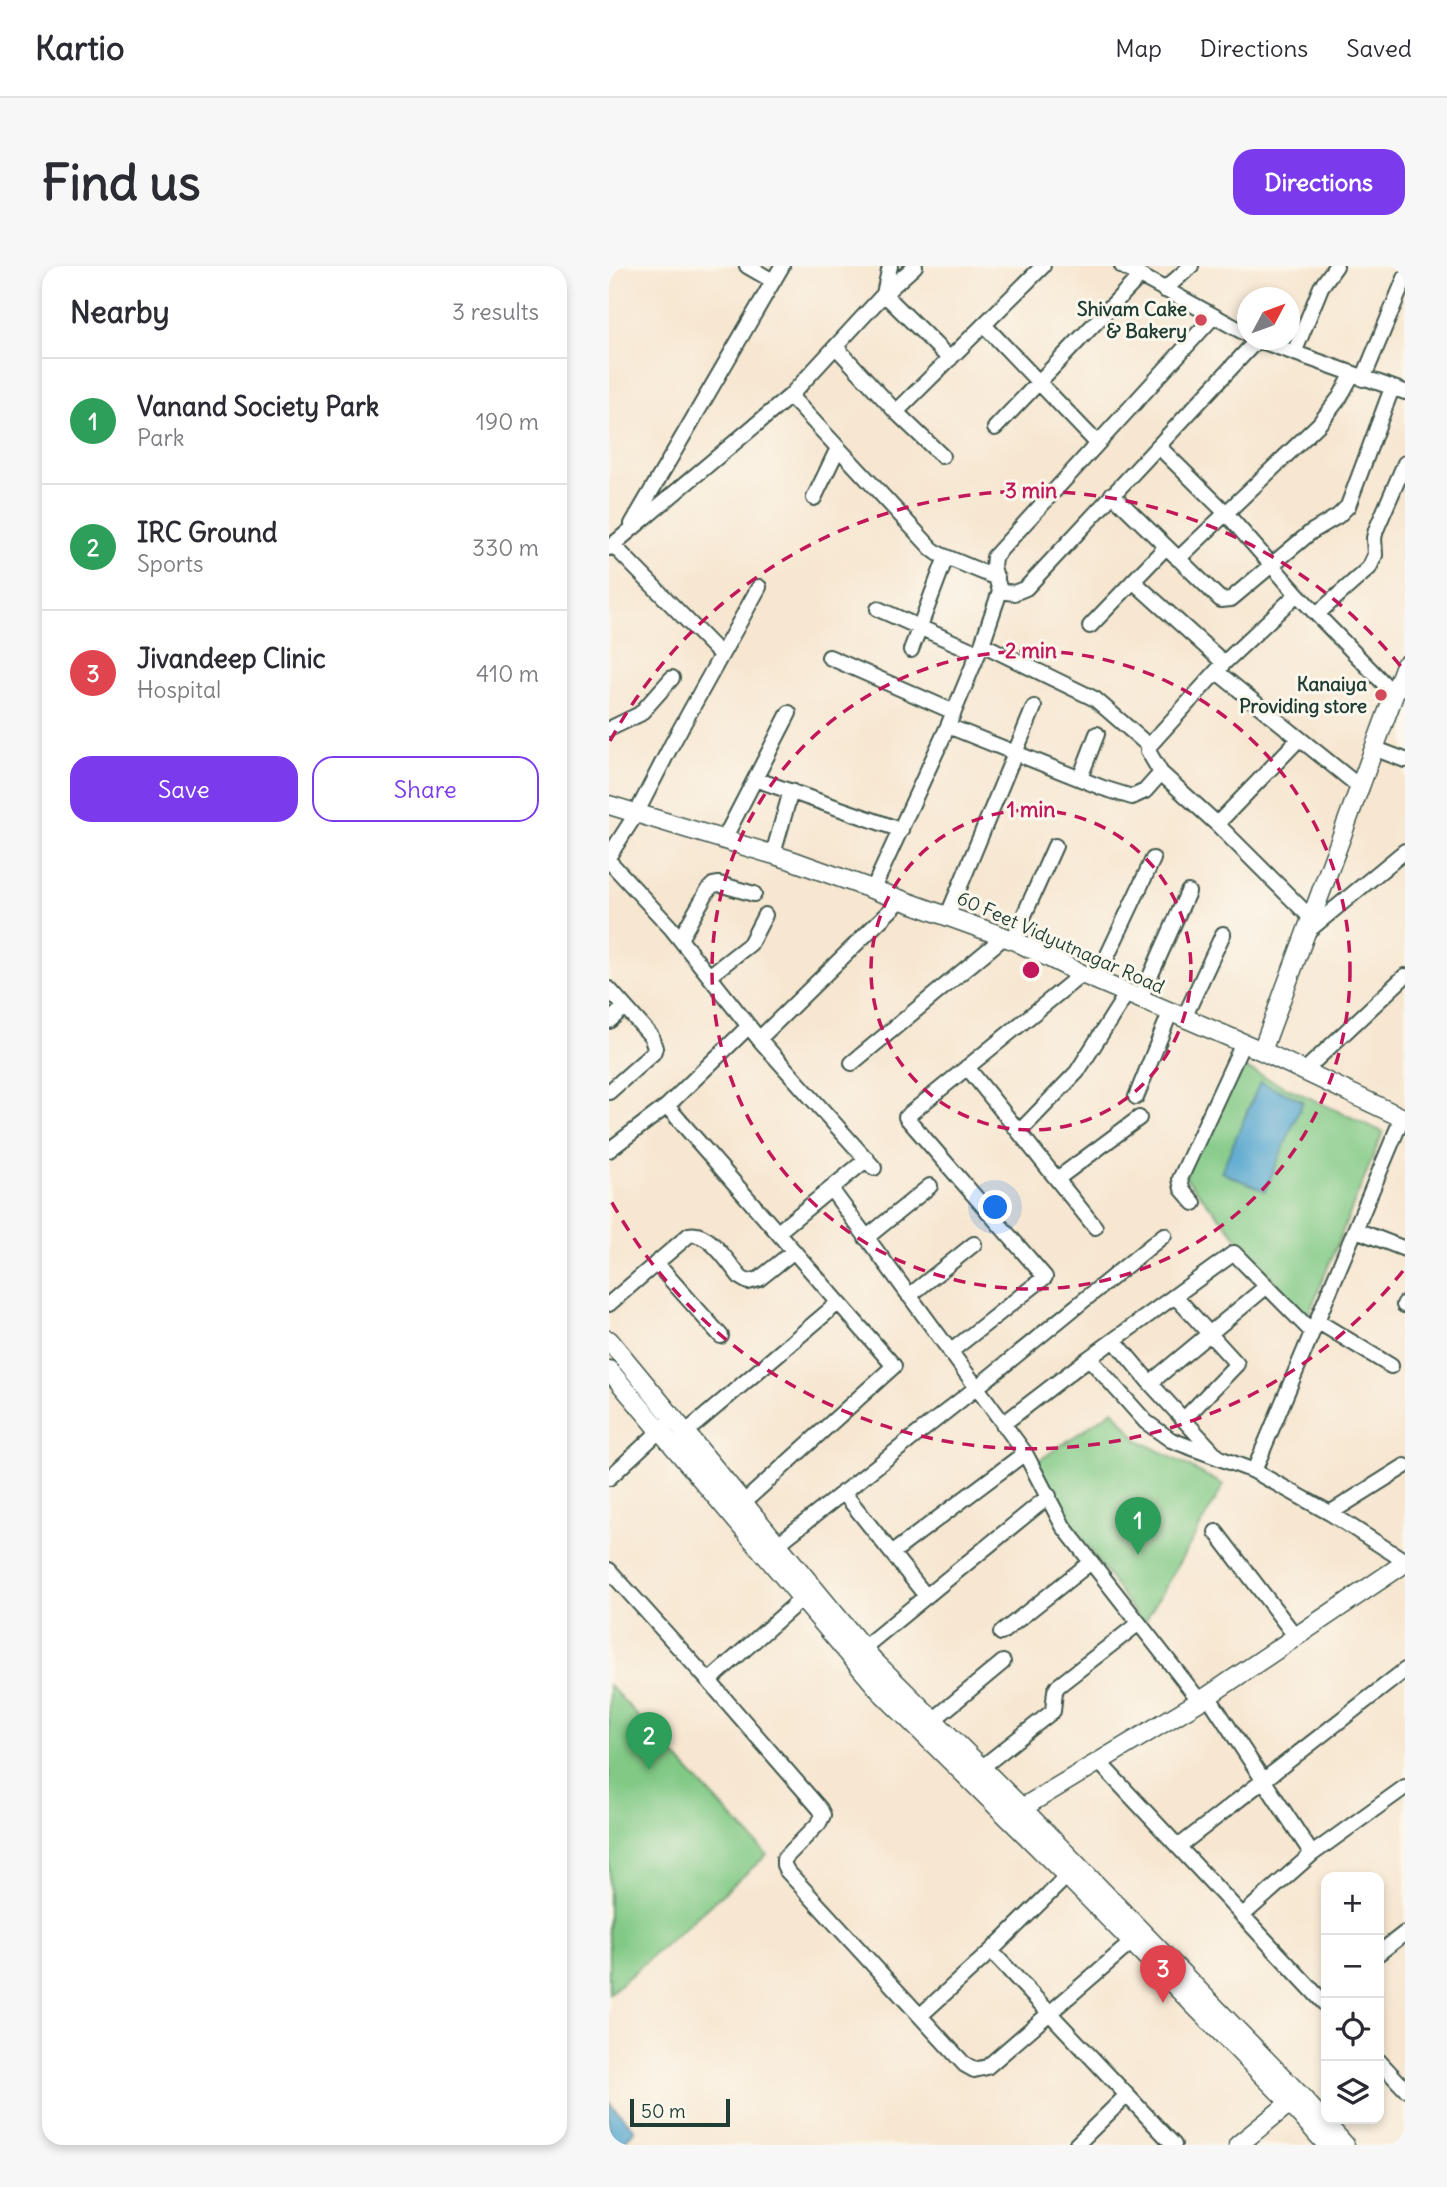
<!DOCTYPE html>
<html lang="en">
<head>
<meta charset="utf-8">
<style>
  :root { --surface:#fff; --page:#f7f7f7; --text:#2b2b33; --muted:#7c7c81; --line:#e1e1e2; --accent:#7c3aed }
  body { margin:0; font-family:Delius,sans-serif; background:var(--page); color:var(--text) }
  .controls { position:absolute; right:21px; bottom:21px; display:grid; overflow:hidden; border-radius:14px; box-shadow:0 4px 10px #0003 }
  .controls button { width:63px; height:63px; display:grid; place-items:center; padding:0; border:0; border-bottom:2px solid var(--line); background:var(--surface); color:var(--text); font:35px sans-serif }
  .compass { position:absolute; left:628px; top:21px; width:63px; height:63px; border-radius:50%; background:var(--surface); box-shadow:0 4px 10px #0003; rotate:49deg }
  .scale { position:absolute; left:21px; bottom:18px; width:100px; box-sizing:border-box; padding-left:7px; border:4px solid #1f3d34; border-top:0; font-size:19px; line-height:24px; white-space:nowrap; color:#1f3d34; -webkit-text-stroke:5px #fbf7ec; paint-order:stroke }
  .you { position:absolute; left:387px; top:942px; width:24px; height:24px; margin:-18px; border:5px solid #fff; border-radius:50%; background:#1a73e8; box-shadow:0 0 0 10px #1a73e833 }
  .badge { display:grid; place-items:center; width:46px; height:46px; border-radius:50%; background:var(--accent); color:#fff; font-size:23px; font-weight:700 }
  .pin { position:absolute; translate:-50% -58px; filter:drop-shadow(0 2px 4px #0008) }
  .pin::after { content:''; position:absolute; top:37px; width:24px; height:21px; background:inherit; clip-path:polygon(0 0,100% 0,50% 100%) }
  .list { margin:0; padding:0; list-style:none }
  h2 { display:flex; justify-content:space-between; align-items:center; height:91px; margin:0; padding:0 28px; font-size:30px }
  h2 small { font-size:23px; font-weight:400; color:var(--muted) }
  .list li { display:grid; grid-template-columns:46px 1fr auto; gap:21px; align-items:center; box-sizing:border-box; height:126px; padding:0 28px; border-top:2px solid var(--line) }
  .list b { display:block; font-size:26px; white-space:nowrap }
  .list p { margin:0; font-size:23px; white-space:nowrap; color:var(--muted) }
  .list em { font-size:23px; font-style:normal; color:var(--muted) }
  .actions { display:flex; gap:14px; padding:21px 28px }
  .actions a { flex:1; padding:16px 0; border:2px solid var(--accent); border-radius:21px; text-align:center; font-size:24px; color:var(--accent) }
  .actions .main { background:var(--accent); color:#fff }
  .icon { flex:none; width:38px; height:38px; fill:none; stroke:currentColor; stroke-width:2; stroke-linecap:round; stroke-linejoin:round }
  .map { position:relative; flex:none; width:796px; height:1879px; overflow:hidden; border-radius:21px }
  header { display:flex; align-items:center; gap:42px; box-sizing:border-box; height:98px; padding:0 35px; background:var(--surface); border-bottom:2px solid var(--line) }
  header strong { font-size:33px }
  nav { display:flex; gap:38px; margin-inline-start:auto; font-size:24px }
  .intro { display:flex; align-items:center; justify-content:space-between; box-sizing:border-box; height:168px; padding:0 42px }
  h1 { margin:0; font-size:49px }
  .button { padding:18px 32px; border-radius:21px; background:var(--accent); color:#fff; font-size:24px; font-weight:700 }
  main { display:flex; gap:42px; padding:0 42px }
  aside { flex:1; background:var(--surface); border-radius:21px; box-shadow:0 4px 10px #0003 }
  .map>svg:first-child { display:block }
  .green { fill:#81c985; stroke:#50835c; stroke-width:2 }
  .water { fill:#53a5ce; stroke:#397181; stroke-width:2 }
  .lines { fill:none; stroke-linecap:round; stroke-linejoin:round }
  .minor-casing { stroke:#3f564b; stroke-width:18 }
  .tertiary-casing { stroke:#3f564b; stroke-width:21 }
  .minor { stroke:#fff; stroke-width:14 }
  .tertiary { stroke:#fff; stroke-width:18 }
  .ring { fill:none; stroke:#c2185b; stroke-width:3.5; stroke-dasharray:12 9 }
  .poi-dot { fill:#d1495b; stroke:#fbf7ec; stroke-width:2.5 }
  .labels { text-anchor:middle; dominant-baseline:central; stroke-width:6; stroke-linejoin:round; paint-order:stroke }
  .poi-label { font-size:19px; font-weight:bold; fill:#1f3d34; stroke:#fbf7ec; text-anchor:end }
  .street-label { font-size:19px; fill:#1f3d34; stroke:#fbf7ec }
  .centre { fill:#c2185b; stroke:#fbf7ec; stroke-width:3.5 }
  .ring-label { font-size:21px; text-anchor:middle; font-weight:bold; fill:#c2185b; stroke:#fbf7ec; stroke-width:6; stroke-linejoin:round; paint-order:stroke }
</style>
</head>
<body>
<header>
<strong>Kartio</strong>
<nav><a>Map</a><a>Directions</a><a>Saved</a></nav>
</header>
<div class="intro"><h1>Find us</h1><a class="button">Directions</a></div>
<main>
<aside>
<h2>Nearby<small>3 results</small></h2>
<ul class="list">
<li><span class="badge" style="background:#2e9e5b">1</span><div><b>Vanand Society Park</b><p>Park</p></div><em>190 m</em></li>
<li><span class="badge" style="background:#2e9e5b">2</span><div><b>IRC Ground</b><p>Sports</p></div><em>330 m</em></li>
<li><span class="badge" style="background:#e0444e">3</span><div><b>Jivandeep Clinic</b><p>Hospital</p></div><em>410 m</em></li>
</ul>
<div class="actions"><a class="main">Save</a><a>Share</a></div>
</aside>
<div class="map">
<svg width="796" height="1879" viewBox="0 0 796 1879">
  <rect width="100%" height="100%" fill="#fbf7ec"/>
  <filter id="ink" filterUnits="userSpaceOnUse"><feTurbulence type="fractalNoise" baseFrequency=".0143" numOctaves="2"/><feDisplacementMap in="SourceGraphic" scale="14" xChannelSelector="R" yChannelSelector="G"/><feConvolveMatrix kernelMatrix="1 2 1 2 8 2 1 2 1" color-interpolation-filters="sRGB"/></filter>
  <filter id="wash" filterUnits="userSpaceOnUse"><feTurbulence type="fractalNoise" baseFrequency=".00686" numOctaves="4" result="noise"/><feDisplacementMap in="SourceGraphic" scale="28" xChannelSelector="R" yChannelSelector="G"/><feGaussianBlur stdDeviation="1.57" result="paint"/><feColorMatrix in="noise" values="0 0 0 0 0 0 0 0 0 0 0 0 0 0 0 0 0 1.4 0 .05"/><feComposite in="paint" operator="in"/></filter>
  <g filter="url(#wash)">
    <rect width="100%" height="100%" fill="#f7e6d0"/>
    <path class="green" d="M625,797l149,69 -75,184 -24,-24 -99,-115z
      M504,1144l25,30 86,45 -81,140 -112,-159z
      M0,1419l158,170 -158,139z"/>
    <path class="water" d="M651,816l43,19 -38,90 -44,-19z
      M0,1836l26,27 -13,16h-13z"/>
  </g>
  <g filter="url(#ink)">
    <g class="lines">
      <defs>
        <path id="minor" d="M138,0l26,15
          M281,0l-6,28 66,65
          M513,0l125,68
          M555,24l27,-24
          M375,59l113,118
          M649,74l147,52
          M227,81l60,65 46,44
          M685,87l27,-66 15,-21
          M754,113l42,-101
          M181,130l142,153 7,5 58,24
          M287,146l147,-146
          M386,162l145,-152
          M549,180l67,66 72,82 98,101
          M503,228l109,106 10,-1 80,-67 27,-16 10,-10 44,-118
          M205,232l24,-50
          M23,258l150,-258
          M4,279l108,110
          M0,282l181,-152 94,-102 31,-28
          M569,293l141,-135 21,-27 12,-22
          M524,315l91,82
          M391,325l14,2 12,-5 231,-248
          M688,328l-73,69 -75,83 -1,5 13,22 56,51 95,95
          M269,343l100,44
          M708,348l52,-46 6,-13 -1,-17 2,-8 29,-67
          M481,360l76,-79
          M373,378l113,55 54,47
          M302,384l35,-93
          M220,391l125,55
          M608,406l144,116
          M339,460l155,62 29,9 13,-6 16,-18
          M0,463l31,-15 32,-36
          M767,483l29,11
          M471,512l17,-44
          M146,513l146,51
          M608,558l82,-85
          M115,573l65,-126
          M164,588l18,-63
          M0,590l27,-42 36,-70 87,-157
          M0,595l62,67 88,111 115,129
          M264,623l75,-163 34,-82 18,-53 -7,-24 1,-10 220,-241
          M339,649l86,-208
          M700,664l96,-79
          M71,673l28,-49 5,-5 6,-1 35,10
          M404,674l42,-94
          M100,710l41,-32 15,-29
          M487,714l57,-121
          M0,723l42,47 4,12 -2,5 -44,39
          M531,733l48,-107
          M575,752l39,-84
          M0,755l16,-14
          M150,773l143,-140
          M243,797l152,-126
          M358,801l128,160
          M695,805l101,-95
          M527,831l34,-84
          M58,840l227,260 -151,137
          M410,866l58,-60 50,-79
          M0,884l58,-44 82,-80
          M448,913l82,-61
          M222,923l194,264 38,73 136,174
          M585,937l-12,-14 -2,-10 63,-136
          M747,964l49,19
          M169,966l89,-73
          M257,972l64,-52
          M47,997l65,73
          M300,1030l65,-52
          M566,1030l62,68 -53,55
          M0,1038l80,-69c20,-5 40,29 52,43l7,4 11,-3 35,-28
          M795,1039l1,-2
          M708,1055l74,45
          M505,1074l36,43
          M341,1086l95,-75 -139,-160 176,-143
          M480,1092l145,-105 77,78
          M394,1158l86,-66 57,64 25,18 83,31 76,42 75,48
          M76,1167l153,-130
          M608,1190l-67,-73 117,-97
          M645,1205l148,-353
          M0,1212l58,-54
          M234,1226l83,104
          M721,1247l75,-47
          M607,1266l80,105
          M160,1285l207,-163 188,-153
          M283,1287l133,-100
          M0,1304l100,111 111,128 3,6 -4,8 -35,36v6l3,6 178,194 9,5 13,-3 145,-125
          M392,1367l90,-71
          M248,1387l192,-157
          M100,1415l98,-87
          M599,1430l104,158
          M317,1460l77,-64
          M490,1496l227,243
          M372,1502l72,-57 2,-20 3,-5 81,-63
          M569,1581l227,-177
          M634,1649l69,-61 93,-67
          M382,1685l183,194
          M770,1687l26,-20
          M312,1749l70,-64 76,-75
          M770,1795l26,28
          M467,1879l51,-50"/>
        <path id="tertiary" d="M0,539l182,55 222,80 69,34 180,77 143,68
          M653,785l143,-386
          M0,1074l264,320 149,148 278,287 45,50
          M0,1104l271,321 187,185 223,227 37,42
          M405,1548l8,-6 186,-112 197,-133
          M629,1879l59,-48"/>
      </defs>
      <use href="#minor" class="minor-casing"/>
      <use href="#tertiary" class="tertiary-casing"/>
      <use href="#minor" class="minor"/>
      <use href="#tertiary" class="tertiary"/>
    </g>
  </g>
  <g class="ring">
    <circle cx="422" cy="704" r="160"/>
    <circle cx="422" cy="704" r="319"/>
    <path d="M794 1005A479 479 0 0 1 1 933M1 475A479 479 0 0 1 794 403"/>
  </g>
  <g class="poi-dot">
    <circle cx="592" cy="54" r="7"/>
    <circle cx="772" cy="429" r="7"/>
  </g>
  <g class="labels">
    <g class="poi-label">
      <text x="578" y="43">Shivam Cake<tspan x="578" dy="22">&amp; Bakery</tspan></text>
      <text x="758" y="418">Kanaiya<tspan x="758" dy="22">Providing store</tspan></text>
    </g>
    <g class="street-label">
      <text transform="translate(452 676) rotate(24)">60 Feet Vidyutnagar Road</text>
    </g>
  </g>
  <circle cx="422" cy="704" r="10" class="centre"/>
  <g class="ring-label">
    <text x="422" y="232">3 min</text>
    <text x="422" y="392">2 min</text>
    <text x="422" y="551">1 min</text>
  </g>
</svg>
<div class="controls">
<button>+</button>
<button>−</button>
<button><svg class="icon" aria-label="locate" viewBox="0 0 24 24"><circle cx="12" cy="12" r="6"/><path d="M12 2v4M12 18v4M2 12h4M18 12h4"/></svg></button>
<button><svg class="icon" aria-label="layers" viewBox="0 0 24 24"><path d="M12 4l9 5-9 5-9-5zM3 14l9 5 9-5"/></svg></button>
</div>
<svg class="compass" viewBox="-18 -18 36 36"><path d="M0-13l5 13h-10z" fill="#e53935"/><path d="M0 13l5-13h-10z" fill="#7c7c81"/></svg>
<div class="scale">50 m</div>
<div class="you"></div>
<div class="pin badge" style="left:529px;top:1289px;background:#2e9e5b">1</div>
<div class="pin badge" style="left:40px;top:1504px;background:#2e9e5b">2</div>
<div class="pin badge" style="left:554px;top:1737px;background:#e0444e">3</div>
</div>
</main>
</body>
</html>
